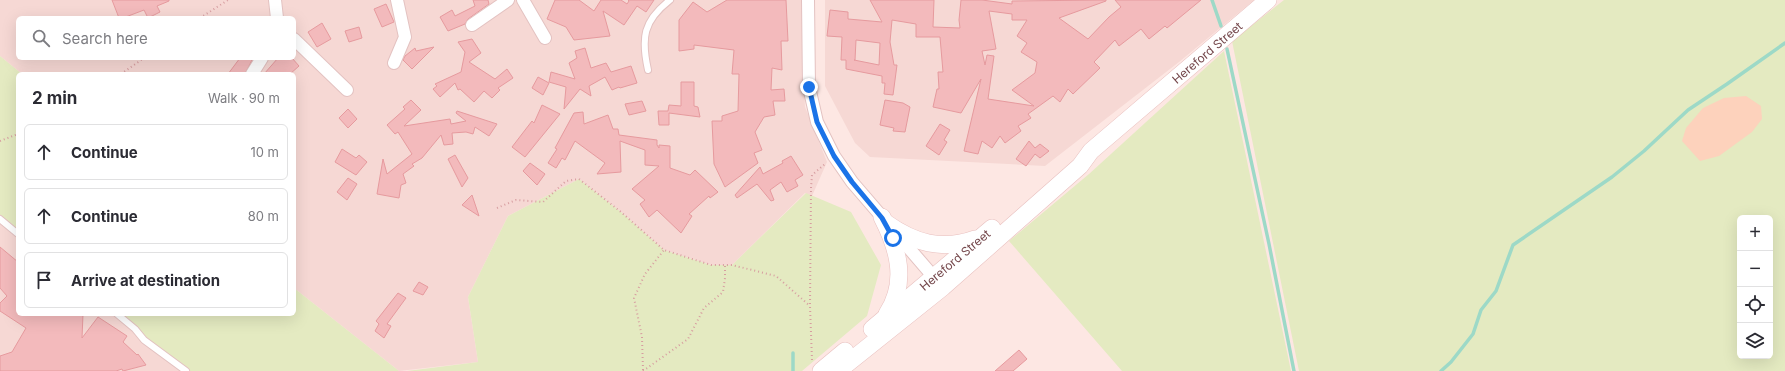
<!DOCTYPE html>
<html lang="en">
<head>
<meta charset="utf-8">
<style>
  :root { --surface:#fff; --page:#f2f2f3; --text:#2b2b33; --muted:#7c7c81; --line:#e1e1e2 }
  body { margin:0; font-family:Inter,sans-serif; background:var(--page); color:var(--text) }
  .controls { position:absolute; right:12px; bottom:12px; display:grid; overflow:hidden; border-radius:6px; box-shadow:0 4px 16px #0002 }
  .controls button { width:36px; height:36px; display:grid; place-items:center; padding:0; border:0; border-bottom:1px solid var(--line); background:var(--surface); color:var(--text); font:20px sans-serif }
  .stop { position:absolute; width:12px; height:12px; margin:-9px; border:3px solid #1a73e8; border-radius:50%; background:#fff }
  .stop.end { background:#1a73e8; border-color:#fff; box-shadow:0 1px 4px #0008 }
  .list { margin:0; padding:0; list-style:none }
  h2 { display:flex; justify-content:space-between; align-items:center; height:52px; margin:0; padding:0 16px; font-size:17px }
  h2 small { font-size:13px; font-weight:400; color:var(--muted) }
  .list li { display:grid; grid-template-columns:26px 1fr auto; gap:12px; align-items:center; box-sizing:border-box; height:56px; margin:0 8px 8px; padding:0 8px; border:1px solid var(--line); border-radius:6px }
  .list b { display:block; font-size:15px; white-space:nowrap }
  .list em { font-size:13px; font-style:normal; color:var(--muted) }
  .icon { flex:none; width:22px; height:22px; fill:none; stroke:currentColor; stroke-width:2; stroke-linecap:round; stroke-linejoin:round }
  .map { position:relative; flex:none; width:1785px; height:371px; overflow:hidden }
  .search { position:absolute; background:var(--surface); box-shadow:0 4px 16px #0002; left:16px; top:16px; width:280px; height:44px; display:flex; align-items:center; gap:10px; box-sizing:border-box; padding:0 14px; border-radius:6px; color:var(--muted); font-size:15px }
  .panel { position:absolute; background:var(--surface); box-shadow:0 4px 16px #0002; left:16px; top:72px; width:280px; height:244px; border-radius:6px }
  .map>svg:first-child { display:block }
  .residential { fill:#f6d8d4; fill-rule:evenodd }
  .green { fill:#e4eac1; fill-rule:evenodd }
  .sand { fill:#fdd2bc }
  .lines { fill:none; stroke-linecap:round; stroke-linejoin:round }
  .stream { stroke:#9dd9c7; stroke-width:3.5 }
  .building { fill:#f3babc; stroke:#e69a9e; fill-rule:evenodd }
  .lane-casing { stroke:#e3c2c1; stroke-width:8 }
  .street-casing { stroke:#e3c2c1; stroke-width:14 }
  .secondary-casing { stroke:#e8bfbe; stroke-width:18 }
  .path { stroke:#d79da0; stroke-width:2; stroke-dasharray:1 3; stroke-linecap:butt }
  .lane { stroke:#fff; stroke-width:6 }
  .street { stroke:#fff; stroke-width:12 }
  .secondary { stroke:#fff; stroke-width:17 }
  .route { stroke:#1a73e8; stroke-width:5 }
  .labels { text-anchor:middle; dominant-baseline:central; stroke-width:3; stroke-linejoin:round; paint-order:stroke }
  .street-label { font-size:12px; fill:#75484c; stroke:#ffede9 }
</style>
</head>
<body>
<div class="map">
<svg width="1785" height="371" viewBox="0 0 1785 371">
  <rect width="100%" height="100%" fill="#fde7e3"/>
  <path class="residential" d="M0,0h803l-1,48 3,59 22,55 -15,34 -7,-3 -73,72h-21l-47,-15 -43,-38 -42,-33 -71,37 -40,81 10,65 -79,9 -105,-83v-214h-272l-22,-18zM18,18h276v40h-276z
    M825,0h429l-75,62 -134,104 -175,-9 -15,-14 -30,-57z
    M0,219l18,15v80h99l69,57h-186z"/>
  <path class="green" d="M1284,0h501v371h-486l-67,-330zM1740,218h30v138h-30z
    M1224,51l67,320h-169l-113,-130 80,-67z
    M0,56l22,18h-4v160l-18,-15z
    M579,179l42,33 43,38 47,15h21l74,-72 45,19 30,53 -14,51 -65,55h-395l71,-9 -10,-65 40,-81z
    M294,288l105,83h-213l-69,-57h177z"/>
  <path class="sand" d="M1746,96l15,10 1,13 -10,13 -33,24 -19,5 -18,-20 4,-13 17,-20 21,-10z"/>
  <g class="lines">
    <path class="stream" d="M1212,0l9,26
      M1227,49l42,195 25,127
      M793,371v-18
      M1441,371l10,-9 22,-28 8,-24 15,-19 17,-46 99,-68 32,-26 44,-41 39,-26 58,-41"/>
  </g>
  <path class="building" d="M112,0h57v1l-12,5 3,6 -12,6 -4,-8 -21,8h-4z
    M473,0h15l1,4 -21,15 -3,5 -17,7 -8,-14 12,-7 3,6 20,-10z
    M555,0h24l15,11 7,-11h20l6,4 2,-3 -1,-1h26l-8,12 -9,-6 -13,19 -21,-14 7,25 -36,4 -8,-13 -19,-8z
    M727,0h59l2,41h-7l1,29 -10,-2 -1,22 13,-1 1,12h-12l2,14 -11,2 -9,15 7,18 -8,3 4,10 -33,24 -11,-23 -2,-43h10v-5l16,-5 1,-37h-7l2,-24 -40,-5v4l-15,2v-31l14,-18 14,10z
    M870,0h64l-1,27 27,1 -1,-8 2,-20h21l30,4v-3l94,-1v1l-47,17 29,21 21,-22 12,-10 -6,-7h86l-34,28 -2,-2 -16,13 -8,-10 -22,17 -4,-6 -21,22 6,6 -27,26 -5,-5 -8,13 -7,-6 -25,18 3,4 -13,8 3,5 -16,12 -5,-7 -8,12 -10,-7 -4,13 -14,-3 17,-72 -20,34 -28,-6 4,-18h2l-1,-17h5l-3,-35h-24v-13l-24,-4 -2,22 4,23h3l-4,30 -9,-1 1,-11h-3v-7l-36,-7v-9h-5l1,-23 -15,-1 3,-26 18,2v7l34,3zM989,11l23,3v6h15l-10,16 10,7 -6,9 16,10 -2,11 -23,17 22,16 -46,-7 6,-43 -7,-1 -2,10 -3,-14 14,-2zM856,40l24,3 -1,22 -25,-5h1z
    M386,4l8,18 -12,5 -8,-18z
    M322,23l9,16 -14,8 -9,-15z
    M359,27l3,11 -13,4 -4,-11z
    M472,39l9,14 -12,9 26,17 12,-10 6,9 -15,10 2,2 -8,8 -8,-7 -10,11 -14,-13 -2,1 -3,-7 -15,14 -7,-8 4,-3 -2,-2 26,-12 4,-20 -7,-10z
    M434,47l-22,22 -9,-9 2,-4 10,-8 1,3z
    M585,48l6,20 15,-5 5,9 20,-6 6,17 -17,5 -1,-1 -7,3 -7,-13 -16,9 2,10 -11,-7 -16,20 2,-22 -17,-5 2,-10 24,7 -6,-16 8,-5 -2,-7z
    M240,58h13l-8,16h-17z
    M278,58h14l7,8 -9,8h-26z
    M538,77l11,6 -6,12 -11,-7z
    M681,82h13v24l4,1 2,10 -31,-4v12h-10l-1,-14h10l1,-6 12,1z
    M411,100l10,10 -17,16 46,-7 1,5 15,-3 -10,-8 1,-2 40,13 -8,12 -14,-9 -2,7 -7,-2 -14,1 1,11 -9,1 -3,-10 -19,23 -10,6 2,2 -11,8 3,9 -5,2 -2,13 -22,-4 6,-35 4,15 25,-20 -14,-22 -3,2 -8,-9 18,-16 -2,-2z
    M885,100l18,3 7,4 -5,25 -12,-1 1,-3 -14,-3z
    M642,101l4,10 -17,4 -4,-11z
    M542,105l18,9 -35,43 -13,-10 20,-26 2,2z
    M348,109l9,10 -9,9 -9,-10z
    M583,112l1,12 24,-9 5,14h5l1,6 38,5v5l2,3v-3l11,1v22l20,7 5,-5 23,22 -8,6 -1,-2 -20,18 3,2 -11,17 -24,-23 -8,7 -9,-13 5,-4 -13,-11 27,-23 -14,-1v-15l-25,-9 1,31 -24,2 8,-11 -30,-22 -10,19 -3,-2 -6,10 -8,-5 9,-14 -2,-1 19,-35z
    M940,124l10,6 -6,10 3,2 -8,13 -13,-9z
    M1029,141l6,7 5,-4 9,7 -9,7 -5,-4 -9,12 -10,-7z
    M342,149l14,9 3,-3 8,7 -11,13 -21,-13z
    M455,155l13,23 -6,9 -14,-28z
    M791,156l12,19 -8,5 3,6 -11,6 -6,-10 -11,8 4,10 -3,1 -14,-17 -20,14 -2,-3 25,-28 3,7 20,-11 -1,-2z
    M530,163l15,11 -8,11 -14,-14z
    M348,178l9,6 -10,16 -10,-8z
    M472,195l7,21 -17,-11z
    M0,247l18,15v52h65l-1,24 16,-21 29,19 -4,6 14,13 1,-1 8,11 -23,6 -1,-2 -6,2h-116v-15l12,-4 14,-24 -26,-17v-8l7,-7 -7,-8z
    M419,282l9,5 -5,8 -10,-4z
    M398,293l8,5 -19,26 4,2 -7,12 -9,-7 4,-7 -3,-3z
    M1019,350l8,9 -14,12h-18z"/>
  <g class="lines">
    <defs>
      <path id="lane" d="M648,70c-7,-32 -5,-49 22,-70
        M0,219l18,15
        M117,314l18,15 9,11 42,31"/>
      <path id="street" d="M275,0l2,18
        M523,0l22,38
        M808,0l1,87 8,35 17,34 18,26 86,100
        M472,25l36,-25
        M294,39l53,51
        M394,63l11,-26 -8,-37
        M252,74l10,-16"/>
      <g id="secondary">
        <path d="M882,217c16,31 26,65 5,97"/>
        <path d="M886,223c28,20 56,28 89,16"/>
        <path id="s1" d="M872,329l120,-101"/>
        <path d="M821,371l24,-20"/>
        <path id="s2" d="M838,371l105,-84 137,-121 11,-15 177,-151"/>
      </g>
    </defs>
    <use href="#lane" class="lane-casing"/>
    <use href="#street" class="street-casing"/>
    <use href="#secondary" class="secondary-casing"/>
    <path class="path" d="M200,18l28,-18
      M121,74l23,-16
      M0,141l18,-7
      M497,208l19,-8 27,2 23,-21 13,-2 42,33 43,38 47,15h21l44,11 34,30
      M812,360l-2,-54 1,-118 1,-13 13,-11
      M643,370l-1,-33 -8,-39 11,-24 19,-24
      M643,371l45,-32 16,-31 19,-16 2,-14v-13"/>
    <use href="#lane" class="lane"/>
    <use href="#street" class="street"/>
    <use href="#secondary" class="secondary"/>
  </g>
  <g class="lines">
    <path class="route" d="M809,87l8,35 17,34 18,26 30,36 11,20"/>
  </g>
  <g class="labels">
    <g class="street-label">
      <text stroke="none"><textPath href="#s2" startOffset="488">Hereford Street</textPath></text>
      <text stroke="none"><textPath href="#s1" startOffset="108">Hereford Street</textPath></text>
    </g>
  </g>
</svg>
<div class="controls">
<button>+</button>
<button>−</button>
<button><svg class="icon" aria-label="locate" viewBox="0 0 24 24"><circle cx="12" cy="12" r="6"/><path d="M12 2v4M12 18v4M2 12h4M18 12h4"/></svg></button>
<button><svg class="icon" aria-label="layers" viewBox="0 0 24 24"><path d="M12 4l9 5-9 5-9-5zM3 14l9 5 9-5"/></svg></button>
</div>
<div class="stop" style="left:893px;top:238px"></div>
<div class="stop end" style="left:809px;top:87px"></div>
<div class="search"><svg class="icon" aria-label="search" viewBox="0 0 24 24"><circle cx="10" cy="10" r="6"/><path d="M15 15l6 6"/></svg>Search here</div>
<section class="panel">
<h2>2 min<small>Walk · 90 m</small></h2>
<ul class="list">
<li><svg class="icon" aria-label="ahead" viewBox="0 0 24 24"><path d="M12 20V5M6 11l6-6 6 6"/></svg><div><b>Continue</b></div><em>10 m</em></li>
<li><svg class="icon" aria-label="ahead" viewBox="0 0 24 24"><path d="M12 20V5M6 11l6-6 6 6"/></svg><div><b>Continue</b></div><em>80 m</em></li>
<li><svg class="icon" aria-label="arrive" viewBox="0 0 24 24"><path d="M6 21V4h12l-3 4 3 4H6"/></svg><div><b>Arrive at destination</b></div></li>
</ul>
</section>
</div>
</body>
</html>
